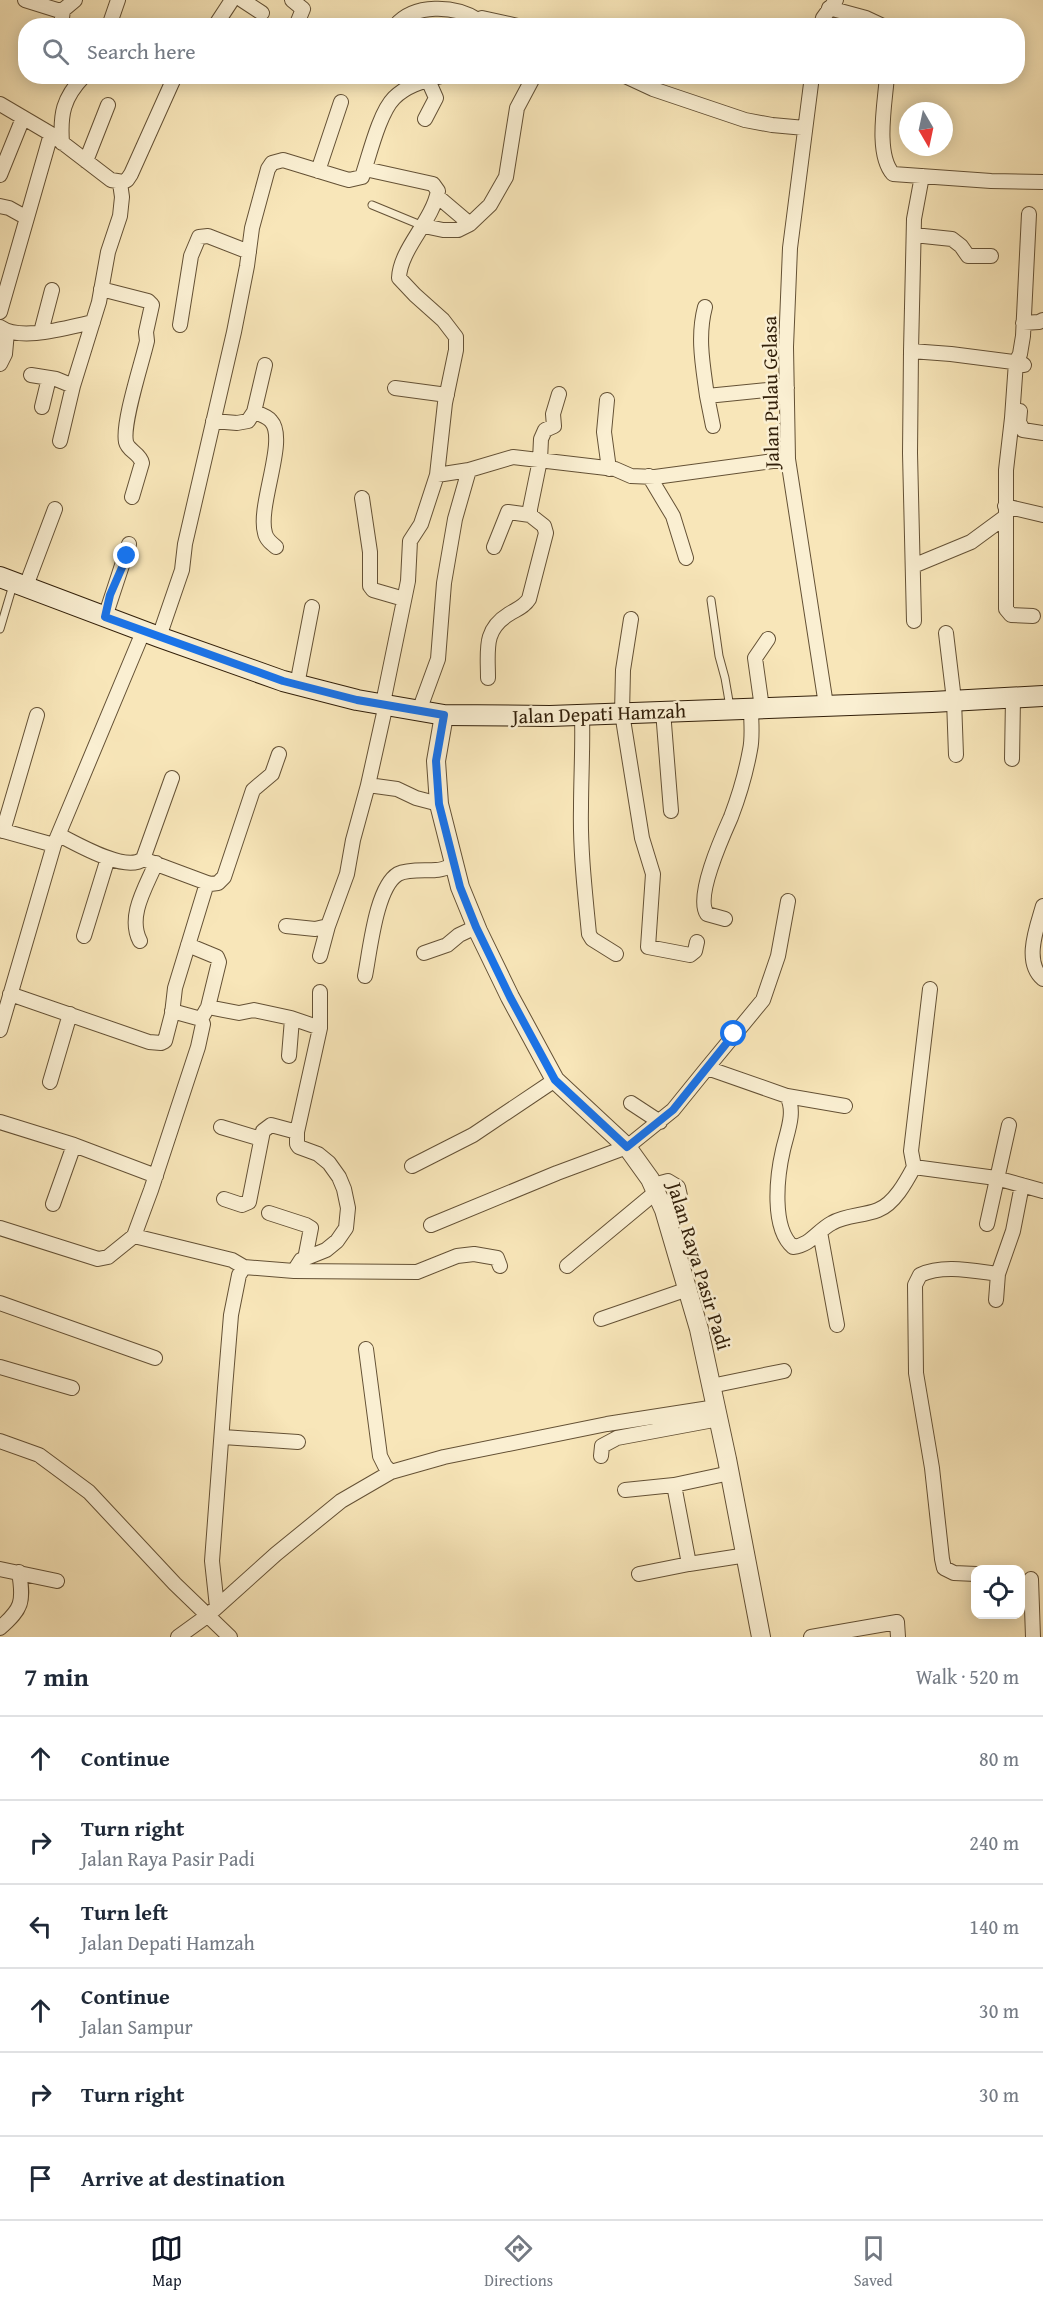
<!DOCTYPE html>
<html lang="en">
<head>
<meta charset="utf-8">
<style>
  :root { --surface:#fff; --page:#f6f6f7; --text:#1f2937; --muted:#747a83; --line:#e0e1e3; --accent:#111827 }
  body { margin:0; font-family:"Gentium Book Plus",serif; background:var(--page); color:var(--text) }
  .controls { position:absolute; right:18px; bottom:18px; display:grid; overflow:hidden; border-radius:12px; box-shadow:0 3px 15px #0003 }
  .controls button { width:54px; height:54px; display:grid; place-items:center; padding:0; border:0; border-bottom:2px solid var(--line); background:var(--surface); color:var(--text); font:30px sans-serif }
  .compass { position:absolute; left:899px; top:102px; width:54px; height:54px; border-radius:50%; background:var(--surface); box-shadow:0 3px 15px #0003; rotate:171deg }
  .stop { position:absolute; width:18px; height:18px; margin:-14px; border:4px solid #1a73e8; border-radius:50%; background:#fff }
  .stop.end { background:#1a73e8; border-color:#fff; box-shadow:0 2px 6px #0008 }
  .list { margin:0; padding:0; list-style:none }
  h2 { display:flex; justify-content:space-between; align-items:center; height:78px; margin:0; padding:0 24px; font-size:26px }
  h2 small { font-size:20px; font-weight:400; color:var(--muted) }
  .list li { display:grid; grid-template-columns:39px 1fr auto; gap:18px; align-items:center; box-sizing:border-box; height:84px; padding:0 24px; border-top:2px solid var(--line) }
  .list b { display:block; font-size:22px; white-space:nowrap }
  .list p { margin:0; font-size:20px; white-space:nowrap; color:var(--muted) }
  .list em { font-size:20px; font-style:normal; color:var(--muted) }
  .icon { flex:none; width:33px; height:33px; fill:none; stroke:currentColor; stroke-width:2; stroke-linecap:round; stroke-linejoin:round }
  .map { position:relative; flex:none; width:1043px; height:1637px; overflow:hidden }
  .search { position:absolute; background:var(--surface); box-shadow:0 3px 15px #0003; left:18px; right:18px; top:18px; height:66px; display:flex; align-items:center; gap:15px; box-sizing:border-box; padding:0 21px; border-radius:24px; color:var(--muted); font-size:22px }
  .sheet { height:582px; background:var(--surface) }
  nav { display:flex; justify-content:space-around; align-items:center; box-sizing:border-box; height:84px; border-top:2px solid var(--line); background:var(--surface); font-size:16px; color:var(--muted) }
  nav a { display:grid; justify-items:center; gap:3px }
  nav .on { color:var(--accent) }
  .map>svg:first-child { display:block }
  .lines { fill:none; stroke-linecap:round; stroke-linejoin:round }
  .service-casing { stroke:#645135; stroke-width:9 }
  .minor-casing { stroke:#645135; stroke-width:16 }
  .tertiary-casing { stroke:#645135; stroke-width:20 }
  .secondary-casing { stroke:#321f09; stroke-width:22 }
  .service { stroke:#faefd2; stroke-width:7 }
  .minor { stroke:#faefd2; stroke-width:14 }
  .tertiary { stroke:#faefd2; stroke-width:18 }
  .secondary { stroke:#faefd2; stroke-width:20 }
  .route { stroke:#1a73e8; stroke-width:8 }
  .labels { text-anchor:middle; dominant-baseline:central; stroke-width:5; stroke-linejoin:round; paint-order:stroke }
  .street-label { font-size:20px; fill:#321f09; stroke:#faefd2 }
</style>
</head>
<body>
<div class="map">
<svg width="1043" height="1637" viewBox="0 0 1043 1637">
  <rect width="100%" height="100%" fill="#f8e6b9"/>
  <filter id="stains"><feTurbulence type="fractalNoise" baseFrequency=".00333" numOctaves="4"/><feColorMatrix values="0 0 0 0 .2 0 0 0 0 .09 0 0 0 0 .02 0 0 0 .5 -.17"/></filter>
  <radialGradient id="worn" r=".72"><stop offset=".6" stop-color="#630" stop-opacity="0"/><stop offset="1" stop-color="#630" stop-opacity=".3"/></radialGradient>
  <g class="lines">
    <defs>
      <path id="service" d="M372,205l51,21
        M711,600l8,56 6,22 5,29
        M0,629l13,-44"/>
      <path id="minor" d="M25,0l32,10h6l12,-10
        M242,0l20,13
        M292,0l11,9 -7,17
        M829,8l37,10 17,8
        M61,26l2,-16
        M109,26l9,-26
        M215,26l17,-26
        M395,26c19,-23 60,-21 83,-6
        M475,26l3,-6 4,-2 36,8
        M821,26l2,-8 13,-18
        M625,76l28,13 92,31 27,5 33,3
        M812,76l-22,172 -4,99 2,112 38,246
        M887,76c-2,27 -12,78 6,98l98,7 52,1
        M0,104l51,30 60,46 12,2 4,-2 4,-6 44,-98
        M425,119l11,-21 -8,-18
        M62,143c-2,-29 1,-45 22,-67
        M86,161l22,-56
        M365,169l68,15 5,7c-6,31 -38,58 -39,87l16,17 28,25 13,17v13l-11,53 -8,72 32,-5 44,-13 102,12 16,7 24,1 133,-18
        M318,171l23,-69
        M0,175l23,-57
        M437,196l33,28
        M0,206l9,2 18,10
        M1029,214l-6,122 -3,18 -4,8 -4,56 -6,52v139l5,6 22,1
        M424,226l19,4h15l12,-6 20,-19 16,-28 11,-69 17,-32
        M914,235l38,4 9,7 7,10h23
        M101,289l47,12 4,4 -6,27 1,9c-5,22 -25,82 -21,101 2,9 14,11 16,21l-10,34
        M705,307c-8,30 -2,59 2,89l80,-8
        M0,312l51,-178
        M1023,323l16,-1 4,-2
        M180,325l11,-69 8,-19 9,-1 41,16
        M0,327c21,15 68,0 93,-5
        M41,332l11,-42
        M911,351l40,3 70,9 3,2
        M0,364l5,-10 2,-22
        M31,375l25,4 17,7 26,-84 9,-50 12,-36 2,-19 -2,-14
        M395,388l52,7
        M707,396l6,30
        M607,400l-3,32 5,37
        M42,407l7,-29
        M1020,411l-1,11 4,8 20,3
        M254,412c6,2 13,4 17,9 17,18 -14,85 -6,112 1,6 6,10 11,14
        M213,421l24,2 11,-2 6,-9 11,-47
        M60,441l13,-55
        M649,476l24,40 13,42
        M362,498l8,54v34l3,4 31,9
        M1005,506l38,9
        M494,547l14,-35 22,3
        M913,566l58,-24 34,-25
        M26,586l29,-77
        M105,617l24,-73
        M631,619l-8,51 -1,43 20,125 11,36 -5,73 42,8 5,-4 2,-9
        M914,621l-4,-168 1,-102 3,-132 8,-43
        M946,633l8,67 2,55
        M159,637l23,-67 3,-26 49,-212 13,-66 5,-38 16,-59 4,-6 11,-3 59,18 7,2 13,-3c7,-20 17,-64 32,-79 13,-13 30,-17 47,-22
        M488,678c0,-28 -5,-48 21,-64 8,-5 15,-7 20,-15l17,-66 -2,-7 -14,-11v-6l10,-49 1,-21 4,-9 9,-4 -1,-12 6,-20
        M297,685l15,-78
        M383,703l25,-122 2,-40 11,-17 16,-49
        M762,708l-7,-50 13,-19
        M419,711l19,-52 6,-76 11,-64 14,-49
        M663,711l8,100
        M582,715c1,31 -1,62 -1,93 -1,42 4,84 8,126l3,5 24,15
        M1012,759l1,-61
        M368,785l18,-81
        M0,830l54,15
        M3,831l34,-116
        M59,835c18,9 67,38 84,24l67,25 8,-1 6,-6 29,-87 19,-16 7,-20
        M143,859l29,-81
        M1043,906c-6,21 -20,56 0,73
        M725,919l-18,-5c-12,-17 16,-79 24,-97 8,-21 15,-45 19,-67 3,-13 1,-28 1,-42
        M286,926l29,3 13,-3
        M84,936l24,-78
        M140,941c-13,-25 6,-54 16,-78
        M424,953l23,-8 12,-10 17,-8
        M320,956l8,-30 19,-52 6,-34 15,-55 29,4 19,9 23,6
        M365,976c5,-25 11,-89 33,-102 10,-5 27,-3 38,-4 6,0 12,-3 18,-5
        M10,994l139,48 12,1 4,-2 7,-27 3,-26 32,-105
        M208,1007l31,6 15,-3 37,8 29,10v-36
        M172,1011l29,8
        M0,1030l54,-185 89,-213
        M289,1056l3,-37
        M707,1068l56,-68 15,-44 10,-55
        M50,1082l20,-68
        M787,1096l58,10
        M631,1103l29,19
        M0,1122l74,23
        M221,1127l40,12
        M297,1132l23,-104
        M412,1166l61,-31 82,-55
        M914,1167l-3,-16 19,-162
        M653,1185l15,-4 10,6 2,9 -18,9
        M224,1199l18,6 7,-3 14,-71 8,-6 26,7v12l2,3 19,7 11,9 10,14 5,12 4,19 -2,20 -9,13 -11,9 -25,10 -7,11
        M53,1204l21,-59 82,31
        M269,1213l37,12 5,3 -6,31
        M987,1224l22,-99
        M431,1225l126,-52 70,-26 46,-37 34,-42 80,28c9,16 0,36 -4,54 -6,26 -12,78 10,97 18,-2 24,-16 39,-24 14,-8 31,-7 46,-13 16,-6 28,-28 36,-43l82,11 47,13
        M0,1228l98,31 10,-2 26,-21 17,-46 47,-143 5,-23 -2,-5 7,-12 11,-45 -2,-5 -29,-12
        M820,1232l17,93
        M134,1236l98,24 12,7
        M567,1266l89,-74
        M996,1300l2,-26
        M0,1303l155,55
        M601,1319l87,-30
        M366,1349l14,107 5,10 6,6
        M0,1367l72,21
        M711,1386l73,-15
        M223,1437l75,5
        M0,1441l39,14 50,37 86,92 55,53
        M601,1456l1,-10 15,-8 102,-19
        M730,1473l-56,12 15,79 58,-9
        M625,1490l49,-5
        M0,1569l57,12
        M639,1574l50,-10
        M976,1574l-22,-1 -10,-5 -2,-9 -10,-91 -16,-95 -1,-88 5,-10c23,-11 54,-4 78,-1l15,-43 9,-46
        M1031,1579l2,58
        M217,1607l-5,-46 13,-173 6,-73 8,-40 5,-8 50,4 123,1 40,-16 17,-2 23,4 3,8
        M0,1628c22,-19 24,-26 19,-56
        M178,1637l29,-21 69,-62 65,-53 50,-29 53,-15 163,-33 109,-17
        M811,1637l86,-15 1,15"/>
      <path id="tertiary" d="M444,715l-8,46 3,43 21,83 18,44 32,66 45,83 72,67 23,32 14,31 35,119 28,130 34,178"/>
      <path id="secondary" d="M0,577l159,60 124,44 74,19 87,15 106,1 382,-14 111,-6"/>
    </defs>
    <use href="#service" class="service-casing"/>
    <use href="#minor" class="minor-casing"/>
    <use href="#tertiary" class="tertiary-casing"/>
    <use href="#secondary" class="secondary-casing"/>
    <use href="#service" class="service"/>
    <use href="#minor" class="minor"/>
    <use href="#tertiary" class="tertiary"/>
    <use href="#secondary" class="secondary"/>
  </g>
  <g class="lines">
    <path class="route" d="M127,556l-17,39 -5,22 178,64 74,19 87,15 -8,46 3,43 21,83 16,40 34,70 45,83 72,67 46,-37 61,-76"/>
  </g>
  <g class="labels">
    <g class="street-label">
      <text transform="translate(770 392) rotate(-91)">Jalan Pulau Gelasa</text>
      <text transform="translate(599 713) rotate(-2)">Jalan Depati Hamzah</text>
      <text transform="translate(700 1266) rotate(73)">Jalan Raya Pasir Padi</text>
    </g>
  </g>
  <rect width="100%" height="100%" filter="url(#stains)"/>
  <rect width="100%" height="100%" fill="url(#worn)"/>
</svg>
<div class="controls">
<button><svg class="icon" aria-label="locate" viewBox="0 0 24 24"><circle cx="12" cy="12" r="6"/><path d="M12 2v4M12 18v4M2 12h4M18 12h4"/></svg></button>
</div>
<svg class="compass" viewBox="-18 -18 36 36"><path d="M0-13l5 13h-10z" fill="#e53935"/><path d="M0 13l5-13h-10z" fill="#747a83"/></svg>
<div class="stop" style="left:734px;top:1034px"></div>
<div class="stop end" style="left:127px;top:556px"></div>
<div class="search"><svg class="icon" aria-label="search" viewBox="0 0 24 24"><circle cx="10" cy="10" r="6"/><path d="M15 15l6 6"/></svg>Search here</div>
</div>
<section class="sheet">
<h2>7 min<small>Walk · 520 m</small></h2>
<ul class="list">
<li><svg class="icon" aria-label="ahead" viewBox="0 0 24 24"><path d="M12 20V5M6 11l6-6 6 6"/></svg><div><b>Continue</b></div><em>80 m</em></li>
<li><svg class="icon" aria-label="right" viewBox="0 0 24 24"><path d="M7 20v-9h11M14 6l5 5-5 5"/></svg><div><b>Turn right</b><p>Jalan Raya Pasir Padi</p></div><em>240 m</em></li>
<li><svg class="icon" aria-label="left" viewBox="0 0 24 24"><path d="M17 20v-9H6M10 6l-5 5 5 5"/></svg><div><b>Turn left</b><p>Jalan Depati Hamzah</p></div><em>140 m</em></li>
<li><svg class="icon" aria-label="ahead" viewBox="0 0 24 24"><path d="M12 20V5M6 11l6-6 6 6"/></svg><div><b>Continue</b><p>Jalan Sampur</p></div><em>30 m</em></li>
<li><svg class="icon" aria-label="right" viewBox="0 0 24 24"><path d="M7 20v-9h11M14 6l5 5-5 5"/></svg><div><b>Turn right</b></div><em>30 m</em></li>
<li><svg class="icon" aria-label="arrive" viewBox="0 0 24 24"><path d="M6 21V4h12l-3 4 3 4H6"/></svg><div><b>Arrive at destination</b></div></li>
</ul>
</section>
<nav>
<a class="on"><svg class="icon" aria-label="map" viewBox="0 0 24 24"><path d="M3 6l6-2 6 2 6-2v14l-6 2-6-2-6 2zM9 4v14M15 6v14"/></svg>Map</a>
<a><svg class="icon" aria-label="directions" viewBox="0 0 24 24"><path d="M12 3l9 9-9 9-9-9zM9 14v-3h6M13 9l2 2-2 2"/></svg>Directions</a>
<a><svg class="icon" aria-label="saved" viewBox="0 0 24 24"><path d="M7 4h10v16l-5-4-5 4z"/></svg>Saved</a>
</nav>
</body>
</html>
